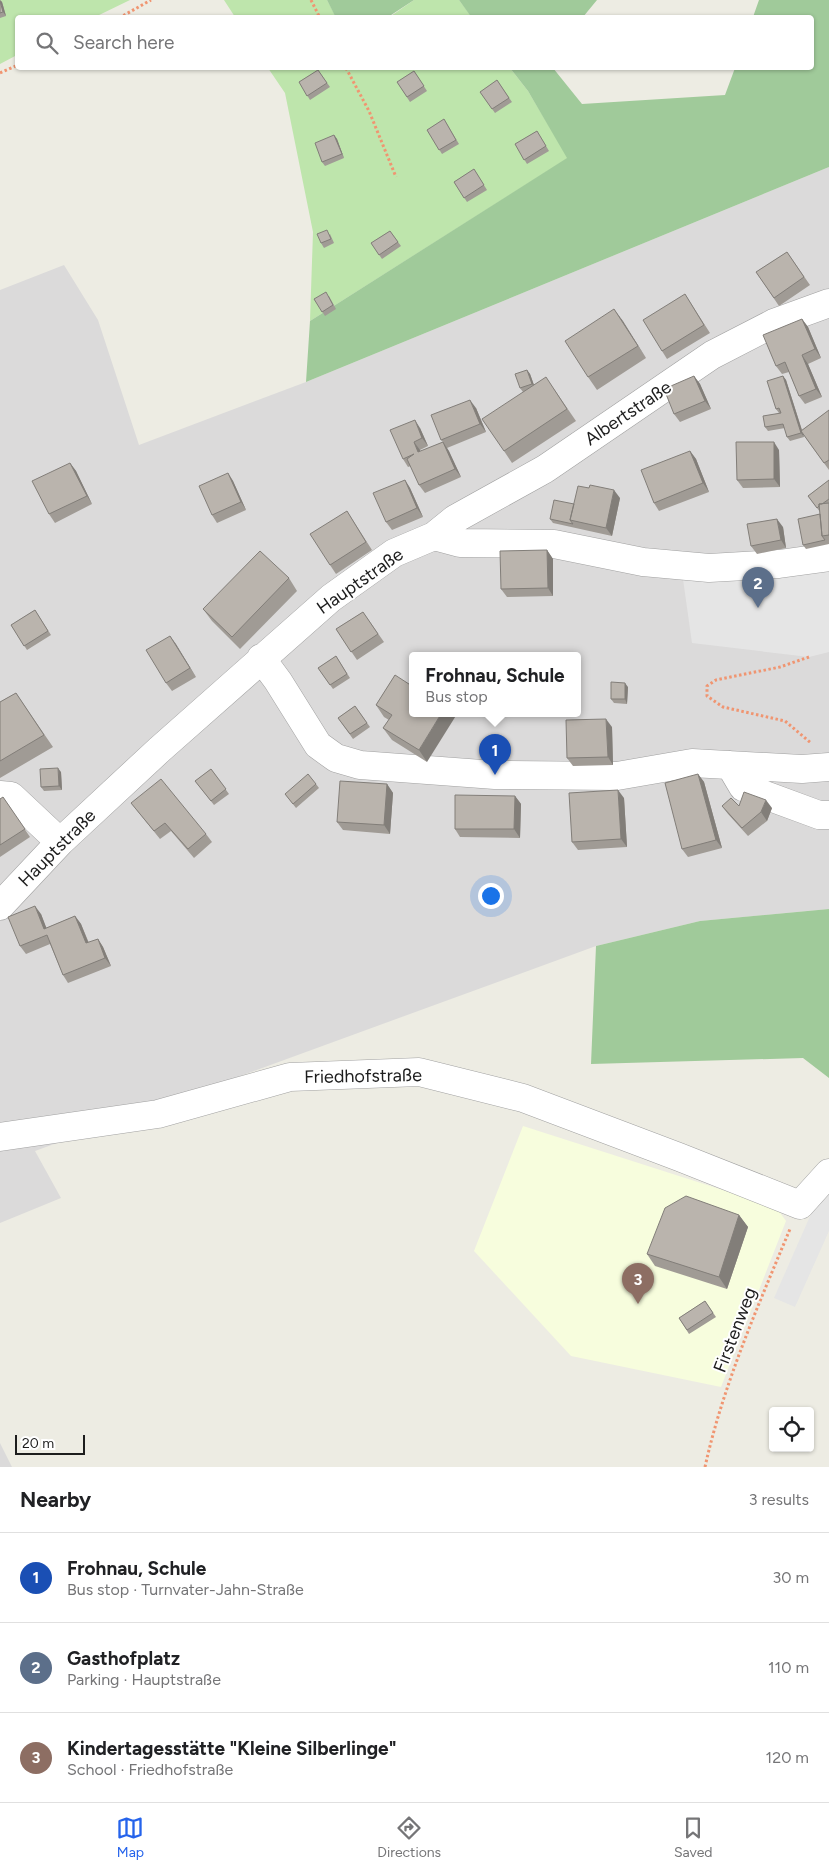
<!DOCTYPE html>
<html lang="en">
<head>
<meta charset="utf-8">
<style>
  :root { --surface:#fff; --page:#f2f2f2; --text:#202124; --muted:#757577; --line:#e0e0e0; --accent:#2563eb }
  body { margin:0; font-family:Figtree,sans-serif; background:var(--page); color:var(--text) }
  .controls { position:absolute; right:15px; bottom:15px; display:grid; overflow:hidden; border-radius:5px; box-shadow:0 1px 4px #0004 }
  .controls button { width:45px; height:45px; display:grid; place-items:center; padding:0; border:0; border-bottom:1px solid var(--line); background:var(--surface); color:var(--text); font:25px sans-serif }
  .scale { position:absolute; left:15px; bottom:12px; width:70px; box-sizing:border-box; padding-left:5px; border:2px solid #1d1d1d; border-top:0; font-size:14px; line-height:18px; white-space:nowrap; color:#1d1d1d; -webkit-text-stroke:4px #fff; paint-order:stroke }
  .you { position:absolute; left:490px; top:895px; width:18px; height:18px; margin:-12px; border:4px solid #fff; border-radius:50%; background:#1a73e8; box-shadow:0 0 0 8px #1a73e833 }
  .badge { display:grid; place-items:center; width:32px; height:32px; border-radius:50%; background:var(--accent); color:#fff; font-size:16px; font-weight:700 }
  .pin { position:absolute; translate:-50% -41px; filter:drop-shadow(0 1px 2px #0008) }
  .pin::after { content:''; position:absolute; top:26px; width:18px; height:15px; background:inherit; clip-path:polygon(0 0,100% 0,50% 100%) }
  .popup { position:absolute; left:409px; top:652px; width:172px; height:65px; box-sizing:border-box; display:grid; place-content:center; border-radius:5px; background:var(--surface); filter:drop-shadow(0 1px 4px #0005); font-size:16px; white-space:nowrap; color:var(--muted) }
  .popup b { font-size:19px; color:var(--text) }
  .popup::after { content:''; position:absolute; left:50%; top:100%; margin-left:-10px; border:10px solid transparent; border-top-color:var(--surface) }
  .list { margin:0; padding:0; list-style:none }
  h2 { display:flex; justify-content:space-between; align-items:center; height:65px; margin:0; padding:0 20px; font-size:21px }
  h2 small { font-size:16px; font-weight:400; color:var(--muted) }
  .list li { display:grid; grid-template-columns:32px 1fr auto; gap:15px; align-items:center; box-sizing:border-box; height:90px; padding:0 20px; border-top:1px solid var(--line) }
  .list b { display:block; font-size:19px; white-space:nowrap }
  .list p { margin:0; font-size:16px; white-space:nowrap; color:var(--muted) }
  .list em { font-size:16px; font-style:normal; color:var(--muted) }
  .icon { flex:none; width:28px; height:28px; fill:none; stroke:currentColor; stroke-width:2; stroke-linecap:round; stroke-linejoin:round }
  .map { position:relative; flex:none; width:829px; height:1467px; overflow:hidden }
  .search { position:absolute; background:var(--surface); box-shadow:0 1px 4px #0004; left:15px; right:15px; top:15px; height:55px; display:flex; align-items:center; gap:12px; box-sizing:border-box; padding:0 18px; border-radius:5px; color:var(--muted); font-size:19px }
  .sheet { height:335px; background:var(--surface) }
  nav { display:flex; justify-content:space-around; align-items:center; box-sizing:border-box; height:70px; border-top:1px solid var(--line); background:var(--surface); font-size:14px; color:var(--muted) }
  nav a { display:grid; justify-items:center; gap:2px }
  nav .on { color:var(--accent) }
  .map>svg:first-child { display:block }
  .residential { fill:#dbdada; fill-rule:evenodd }
  .education { fill:#f7fddd }
  .grass { fill:#bee5ac }
  .forest { fill:#a0ca9a }
  .parking { fill:#e5e5e5 }
  .lines { fill:none; stroke-linecap:round; stroke-linejoin:round }
  .minor-casing { stroke:#a1a1a1; stroke-width:29 }
  .path { stroke:#f09571; stroke-width:3; stroke-dasharray:2.5 2.5; stroke-linecap:butt }
  .minor { stroke:#fff; stroke-width:28 }
  .wall { fill:#a09b95 }
  .shaded-wall { fill:#827e79 }
  .building { fill:#bab4ad; stroke:#827e79 }
  .labels { text-anchor:middle; dominant-baseline:central; stroke-width:4; stroke-linejoin:round; paint-order:stroke }
  .street-label { font-size:18px; fill:#1d1d1d; stroke:#fff }
</style>
</head>
<body>
<div class="map">
<svg width="829" height="1467" viewBox="0 0 829 1467">
  <rect width="100%" height="100%" fill="#edece3"/>
  <path class="residential" d="M829,167v742l-129,12 -104,25 -561,205 26,47 -61,25v-933l64,-25 34,55 41,125 167,-63zM412,656h166v58h-166z
    M0,1443l12,24h-12z"/>
  <path class="education" d="M523,1126l253,81 10,14 -65,166 -150,-31 -97,-105z"/>
  <path class="grass" d="M0,0h130l-35,17 -77,1 -1,37 -17,9z
    M224,0h103l9,17h-101z
    M414,0h45l13,17 -84,1z
    M268,68h242l18,23 40,67 -258,163 3,-89 -28,-139z"/>
  <path class="forest" d="M327,0h87l-26,17 -52,1z
    M459,0h138l-14,17 -111,1z
    M759,0h70v167l-523,215 4,-61 257,-163 -39,-67 -18,-23h43l29,36 143,-9 10,-27h77v-50l-59,-1z
    M829,909v169l-26,-20 -212,6 5,-118 104,-25z"/>
  <path class="parking" d="M829,563v89l-20,5 -117,-14 -10,-71z
    M829,1194v37l-34,76 -21,-9 37,-84z"/>
  <g class="lines">
    <defs>
      <path id="minor" d="M434,536l26,7 94,1 89,18 66,6 70,-4 50,-7
        M261,658l17,23 40,64 18,13 24,7 135,10 122,1 75,-13 110,6 27,-2
        M730,765l13,22 76,28h10
        M0,795l11,1 49,46
        M0,906l60,-64 99,-92 172,-152 63,-45 40,-17 21,-17 90,-50 167,-114 62,-32 55,-20
        M0,1137l158,-23 132,-37 129,-5 104,26 156,59 121,48 29,-32"/>
    </defs>
    <use href="#minor" class="minor-casing"/>
    <path class="path" d="M311,0l9,18
      M119,18l32,-18
      M346,68l23,43 27,66
      M0,73l18,-8
      M809,657l-29,10 -64,13 -9,6v10l16,11 62,14 26,22
      M705,1467c18,-82 53,-161 85,-238"/>
    <use href="#minor" class="minor"/>
  </g>
  <path class="wall" d="M0,0l2,2 4,14 -6,2z
    M318,70l12,17 -20,13 -11,-18z
    M414,71l13,20 -17,11 -13,-20z
    M497,80l15,22 -17,11 -15,-21z
    M444,119l15,25 -17,10 -15,-24z
    M537,131l12,20 -22,13 -12,-20z
    M334,135l3,4 7,19 -19,8 -3,-4z
    M474,169l13,21 -20,12 -13,-20z
    M390,231l11,15 -19,13 -11,-16z
    M330,234l4,9 -10,5 -3,-5z
    M787,252l23,33 -31,21 -23,-34z
    M685,294l25,39 -43,26 -5,-8z
    M329,296l7,13 -11,7 -11,-17z
    M614,309l32,49 -49,32 -9,-13z
    M802,319l6,8 13,31 -13,6 14,33 -17,7 -6,-8 -10,-24 -7,2 -6,-8z
    M527,370l3,4 4,11 20,4 22,32 -64,42 -8,-12 19,-59 -3,-4z
    M694,376l6,8 11,25 -31,13 -6,-8z
    M783,376l3,4 16,50 27,-20v60l-26,-36 1,3 -14,4 -3,-4 -2,-9 -17,3 -3,-4 14,-14 -3,-4z
    M476,408l10,24 -39,16 14,29 -36,16 -6,-8 -8,-19 -3,1 -5,-8 17,-31 8,18 -8,4v2l23,-10 -2,-2z
    M779,450l1,37 -37,1 -6,-8z
    M690,451l6,8 13,33 -50,19 -5,-8z
    M70,463l6,8 16,33 -37,19 -6,-9z
    M228,473l5,8 13,29 -29,13 -5,-8z
    M405,480l5,8 13,29 -31,13 -6,-8z
    M829,480v64l-23,5 -3,-4 17,-31v-2l-12,-16z
    M620,498l-8,38 -59,-13 -3,-4 24,-15z
    M347,511l25,39 -36,24 -6,-9z
    M783,527l3,21 -29,6 -6,-8z
    M547,550l6,9v37l-46,1 -6,-8z
    M289,578l8,13 -57,58 -28,-28 -9,-12z
    M35,610l16,25 -24,15 -16,-25z
    M363,612l21,30 -27,18 -21,-31z
    M170,636l26,41 -24,14 -6,-8z
    M336,656l14,22 -17,11 -15,-21z
    M395,675l32,87 -35,-22 -9,-12 6,-8 -5,-3 -8,-12z
    M628,687l-1,17 -13,-1 -3,-4z
    M16,693l37,54 -53,31v-76z
    M355,706l15,21 -17,12 -15,-21z
    M612,727l1,38 -40,1 -6,-8z
    M211,769l18,25 -15,11 -19,-24z
    M61,772l1,18 -18,1 -3,-4z
    M698,774l6,8 18,66 -34,9 -6,-8z
    M316,784l3,4 -23,20 -11,-14z
    M387,784l6,9 -3,41 -47,-4 -6,-8z
    M515,796l6,8 -1,34 -60,-1 -5,-8z
    M3,797l27,40 -30,20v-58z
    M624,798l3,49 -49,3 -6,-8z
    M131,803l75,31 6,8 -18,16 -23,-27 -11,8z
    M722,806h17l33,2 -5,13 -19,15 -20,-22z
    M41,914l5,14 29,-12 6,8 8,19 9,-4 5,8 8,19 -43,17 -5,-8 -13,-31 -24,10 -6,-8z
    M739,1215l9,12 -21,62 -72,-23 -8,-12z
    M705,1301l11,16 -27,17 -10,-16z"/>
  <path class="shaded-wall" d="M0,0l2,2 4,14 -3,-4z
    M334,135l3,4 7,19 -2,-4z
    M614,309l9,12 23,37 -8,-12z
    M802,319l6,8 13,31 -6,-9z
    M802,355l6,9 14,33 -6,-8z
    M527,370l3,4 5,14 -3,-4z
    M694,376l6,8 11,25 -6,-8z
    M783,376l3,4 18,57 -3,-4z
    M470,400l6,8 10,24 -6,-8z
    M415,420l5,8 8,18 -6,-8z
    M414,442l6,8 4,11 -6,-9z
    M443,442l6,9 12,26 -6,-8z
    M774,442l5,8 1,37 -6,-8z
    M690,451l6,8 13,33 -6,-9z
    M70,463l6,8 16,33 -5,-8z
    M228,473l5,8 13,29 -5,-8z
    M405,480l5,8 13,29 -6,-9z
    M614,490l6,8 -8,38 -6,-8z
    M777,519l6,8 3,21 -5,-8z
    M547,550l6,9v37l-5,-8z
    M170,636l6,8 20,33 -6,-9z
    M625,683l3,4 -1,17 -2,-5z
    M578,695l1,13 -1,-2z
    M441,714h16l-30,48 -8,-12z
    M606,719l6,8 1,38 -5,-8z
    M58,768l3,4 1,18 -3,-4z
    M698,774l6,8 18,66 -6,-8z
    M387,784l6,9 -3,41 -6,-9z
    M618,790l6,8 3,49 -6,-8z
    M515,796l6,8 -1,34 -6,-9z
    M766,800l6,8 -5,13 -6,-9z
    M35,906l6,8 9,23 -6,-8z
    M75,916l6,8 11,28 -6,-9z
    M98,939l5,8 8,19 -6,-8z
    M739,1215l9,12 -21,62 -8,-12z"/>
  <path class="building" d="M0,1l3,11 -3,1z
    M318,70l9,13 -20,13 -8,-14z
    M414,71l10,15 -17,11 -10,-15z
    M497,80l12,18 -17,11 -12,-17z
    M444,119l12,21 -17,10 -12,-20z
    M537,131l9,15 -22,14 -9,-16z
    M334,135l8,19 -20,8 -7,-19z
    M474,169l10,16 -20,13 -10,-16z
    M327,230l4,9 -10,4 -4,-9z
    M390,231l8,11 -19,13 -8,-12z
    M787,252l17,25 -30,21 -18,-26z
    M326,292l7,13 -11,7 -8,-13z
    M685,294l19,31 -42,26 -19,-31z
    M614,309l24,37 -50,31 -23,-36z
    M802,319l13,30 -13,6 14,34 -17,7 -14,-34 -9,4 -13,-31z
    M527,370l5,14 -12,4 -5,-14z
    M694,376l11,25 -31,13 -10,-25z
    M783,376l18,57 -14,4 -4,-13 -18,3 -2,-11 18,-3 -2,-5 -3,1 -9,-28z
    M546,377l21,32 -63,42 -22,-32z
    M470,400l10,24 -39,16 -10,-25z
    M829,410v50l-5,3 -23,-32z
    M415,420l7,18 -8,4 4,10 25,-10 12,27 -36,16 -12,-26 7,-5 -11,5 -13,-29z
    M736,442h38v37l-37,1z
    M690,451l13,32 -49,20 -13,-33z
    M70,463l17,33 -38,18 -17,-33z
    M228,473l13,29 -29,13 -13,-29z
    M405,480l12,28 -31,14 -13,-29z
    M829,480v19l-7,5h-3v2l-2,2 -9,-12z
    M590,485l24,5 -8,38 -36,-8 8,-34 11,2z
    M554,500l20,4 -4,16 3,4 -23,-5z
    M829,503v32l-7,1 -3,-32z
    M347,511l19,31 -36,23 -20,-31z
    M820,514l2,22 3,4 -22,5 -5,-26z
    M777,519l4,21 -30,6 -4,-22z
    M547,550l1,38 -47,1 -1,-38z
    M260,551l29,27 -57,59 -29,-28z
    M35,610l13,21 -24,15 -13,-21z
    M363,612l15,22 -27,18 -15,-23z
    M170,636l20,32 -24,15 -20,-33z
    M336,656l11,18 -17,11 -12,-17z
    M395,675l17,11v28h29l-22,36 -36,-22 9,-13 -16,-10z
    M611,682l14,1v16h-14z
    M16,693l28,42 -44,26v-59z
    M355,706l12,17 -17,11 -12,-16z
    M606,719l2,38 -41,1 -1,-38z
    M58,768l1,18 -18,1 -1,-18z
    M211,769l15,20 -15,12 -16,-20z
    M308,774l8,10 -23,20 -8,-10z
    M698,774l18,66 -34,9 -17,-66z
    M161,779l45,55 -18,15 -23,-26 -11,8 -23,-28z
    M340,781l47,3 -3,41 -47,-3z
    M618,790l3,49 -49,3 -3,-49z
    M744,792l22,8 -5,12 -19,16 -20,-22 9,-8 8,8z
    M455,795l60,1 -1,33h-59z
    M3,797l22,32 -25,16v-46z
    M35,906l9,23 31,-13 11,27 12,-4 7,19 -42,17 -16,-40 -27,11 -12,-29z
    M686,1196l53,19 -20,62 -72,-23 18,-46z
    M705,1301l8,12 -26,17 -8,-12z"/>
  <g class="labels">
    <g class="street-label">
      <text transform="translate(628 413) rotate(-34)">Albertstraße</text>
      <text transform="translate(360 581) rotate(-35)">Hauptstraße</text>
      <text transform="translate(57 848) rotate(-45)">Hauptstraße</text>
      <text transform="translate(363 1076) rotate(-1)">Friedhofstraße</text>
      <text transform="translate(735 1330) rotate(-69)">Firstenweg</text>
    </g>
  </g>
</svg>
<div class="controls">
<button><svg class="icon" aria-label="locate" viewBox="0 0 24 24"><circle cx="12" cy="12" r="6"/><path d="M12 2v4M12 18v4M2 12h4M18 12h4"/></svg></button>
</div>
<div class="scale">20 m</div>
<div class="you"></div>
<div class="pin badge" style="left:495px;top:775px;background:#1a4fb4">1</div>
<div class="popup"><b>Frohnau, Schule</b>Bus stop</div>
<div class="pin badge" style="left:758px;top:608px;background:#5c6f8a">2</div>
<div class="pin badge" style="left:638px;top:1304px;background:#8d6e63">3</div>
<div class="search"><svg class="icon" aria-label="search" viewBox="0 0 24 24"><circle cx="10" cy="10" r="6"/><path d="M15 15l6 6"/></svg>Search here</div>
</div>
<section class="sheet">
<h2>Nearby<small>3 results</small></h2>
<ul class="list">
<li><span class="badge" style="background:#1a4fb4">1</span><div><b>Frohnau, Schule</b><p>Bus stop · Turnvater-Jahn-Straße</p></div><em>30 m</em></li>
<li><span class="badge" style="background:#5c6f8a">2</span><div><b>Gasthofplatz</b><p>Parking · Hauptstraße</p></div><em>110 m</em></li>
<li><span class="badge" style="background:#8d6e63">3</span><div><b>Kindertagesstätte &quot;Kleine Silberlinge&quot;</b><p>School · Friedhofstraße</p></div><em>120 m</em></li>
</ul>
</section>
<nav>
<a class="on"><svg class="icon" aria-label="map" viewBox="0 0 24 24"><path d="M3 6l6-2 6 2 6-2v14l-6 2-6-2-6 2zM9 4v14M15 6v14"/></svg>Map</a>
<a><svg class="icon" aria-label="directions" viewBox="0 0 24 24"><path d="M12 3l9 9-9 9-9-9zM9 14v-3h6M13 9l2 2-2 2"/></svg>Directions</a>
<a><svg class="icon" aria-label="saved" viewBox="0 0 24 24"><path d="M7 4h10v16l-5-4-5 4z"/></svg>Saved</a>
</nav>
</body>
</html>
